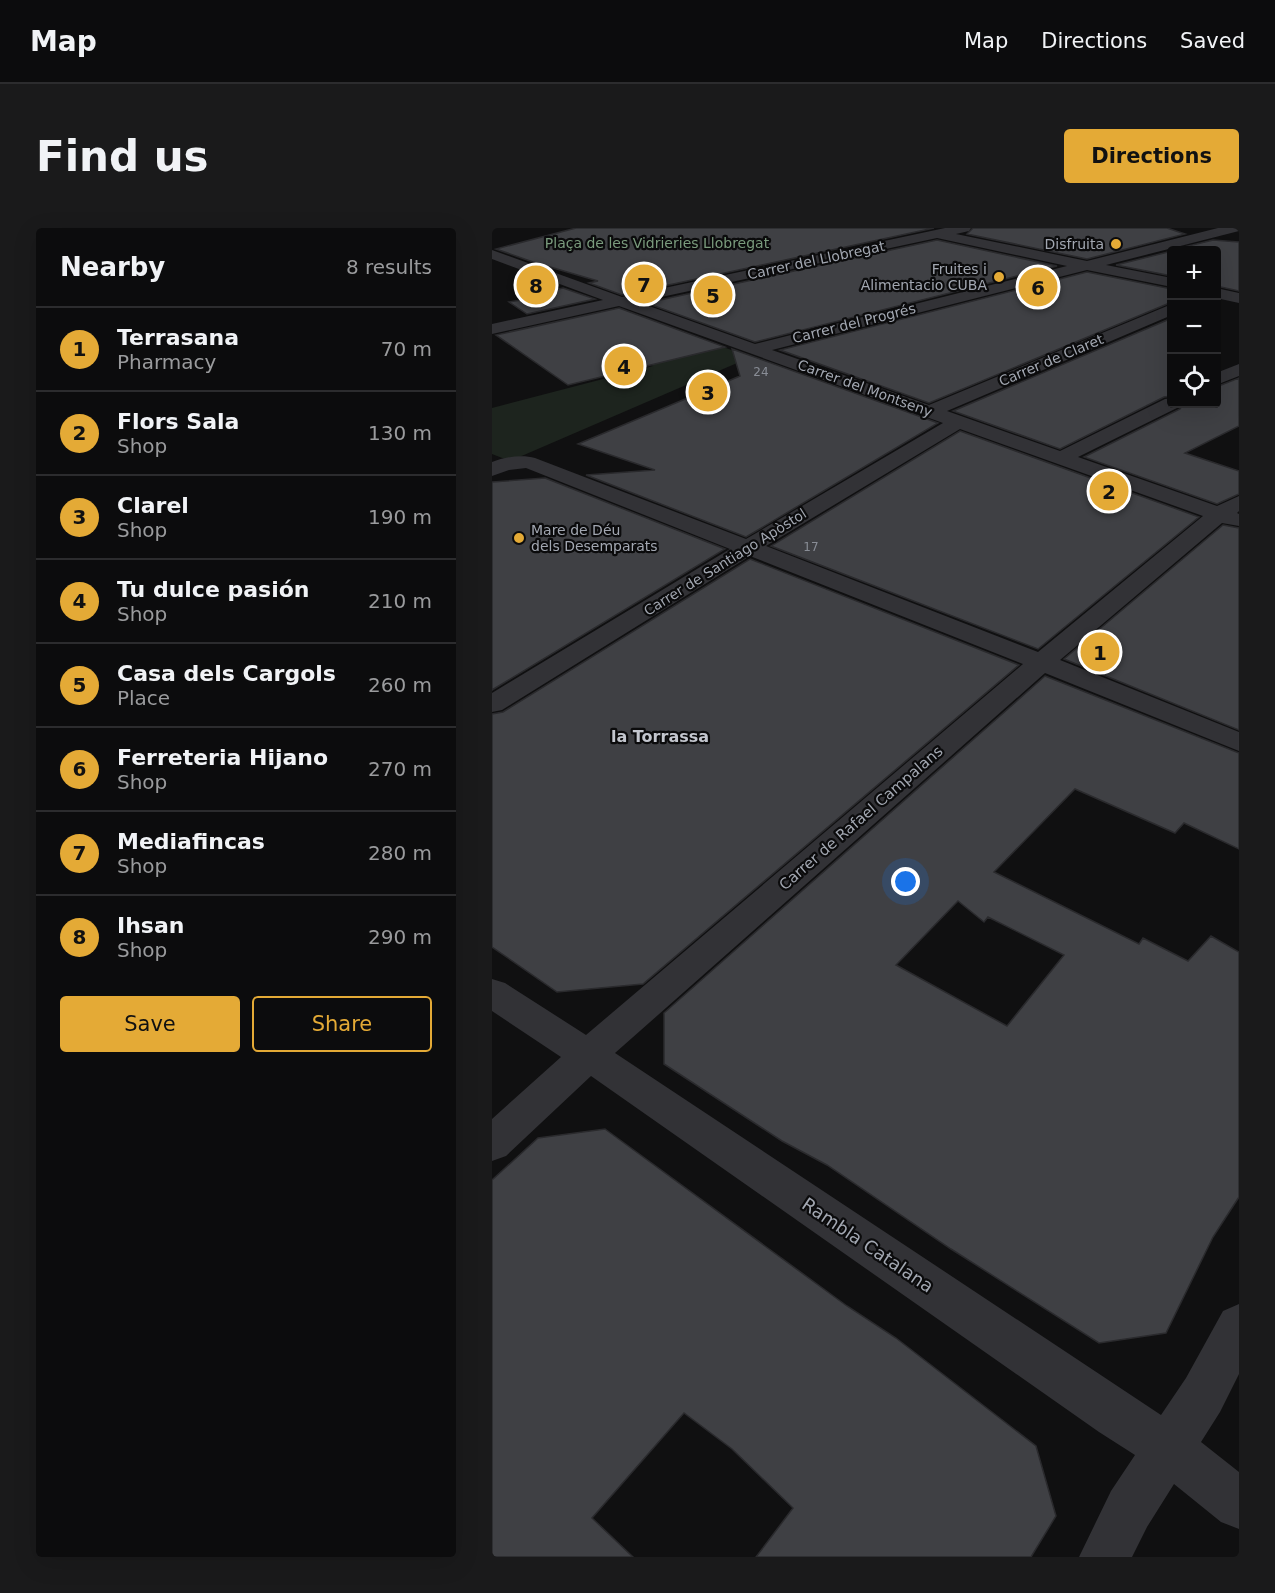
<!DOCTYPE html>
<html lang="en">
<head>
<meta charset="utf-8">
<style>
  :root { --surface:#0c0c0d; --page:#1a1a1b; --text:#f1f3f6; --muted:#9a9b9d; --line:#2c2c2e; --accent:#e4aa36 }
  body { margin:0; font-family:"DejaVu Sans",sans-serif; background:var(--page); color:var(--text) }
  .controls { position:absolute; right:18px; top:18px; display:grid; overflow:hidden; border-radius:6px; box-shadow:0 6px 24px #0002 }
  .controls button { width:54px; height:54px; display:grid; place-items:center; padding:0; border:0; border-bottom:2px solid var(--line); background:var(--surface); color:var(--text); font:30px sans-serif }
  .you { position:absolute; left:414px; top:654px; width:21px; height:21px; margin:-15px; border:4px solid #fff; border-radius:50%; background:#1a73e8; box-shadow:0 0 0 9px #1a73e833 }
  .badge { display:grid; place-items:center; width:39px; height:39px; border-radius:50%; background:var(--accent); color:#111; font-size:20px; font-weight:700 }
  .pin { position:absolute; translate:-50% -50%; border:3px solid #fff; box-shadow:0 2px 6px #0006 }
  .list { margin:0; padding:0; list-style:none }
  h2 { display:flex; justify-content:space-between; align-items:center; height:78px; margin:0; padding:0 24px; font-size:26px }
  h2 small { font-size:20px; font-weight:400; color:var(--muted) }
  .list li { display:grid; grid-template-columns:39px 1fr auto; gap:18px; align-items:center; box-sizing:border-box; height:84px; padding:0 24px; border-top:2px solid var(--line) }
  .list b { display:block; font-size:22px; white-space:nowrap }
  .list p { margin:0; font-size:20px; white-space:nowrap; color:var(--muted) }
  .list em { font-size:20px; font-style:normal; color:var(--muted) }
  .actions { display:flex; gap:12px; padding:18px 24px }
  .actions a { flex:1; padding:14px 0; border:2px solid var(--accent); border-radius:6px; text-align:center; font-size:21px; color:var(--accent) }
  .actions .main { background:var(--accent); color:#111 }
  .icon { flex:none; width:33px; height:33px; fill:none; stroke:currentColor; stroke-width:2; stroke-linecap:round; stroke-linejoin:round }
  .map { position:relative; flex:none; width:747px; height:1329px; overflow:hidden; border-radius:6px }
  header { display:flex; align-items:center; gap:36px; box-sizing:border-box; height:84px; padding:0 30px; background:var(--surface); border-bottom:2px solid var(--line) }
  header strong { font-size:28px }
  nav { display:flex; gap:33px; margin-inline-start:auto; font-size:21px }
  .intro { display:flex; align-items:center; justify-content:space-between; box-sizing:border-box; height:144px; padding:0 36px }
  h1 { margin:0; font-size:42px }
  .button { padding:15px 27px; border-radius:6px; background:var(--accent); color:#111; font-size:21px; font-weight:700 }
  main { display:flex; gap:36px; padding:0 36px }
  aside { flex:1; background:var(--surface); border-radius:6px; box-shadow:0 6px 24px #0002 }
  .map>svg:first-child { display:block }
  .green { fill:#1d241e }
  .building { fill:#3f4044; stroke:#2a2a2d; stroke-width:1.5; fill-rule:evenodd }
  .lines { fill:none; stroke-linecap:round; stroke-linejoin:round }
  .minor { fill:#323236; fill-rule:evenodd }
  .poi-dot { fill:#e4aa36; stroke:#0b0b0c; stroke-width:2 }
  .labels { text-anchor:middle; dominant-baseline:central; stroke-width:4.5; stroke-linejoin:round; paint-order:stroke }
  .number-label { font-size:12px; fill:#898d96 }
  .far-park-label { font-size:14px; fill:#7a9b7d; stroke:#0b0b0c }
  .far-poi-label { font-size:14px; fill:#a2a7b1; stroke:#0b0b0c; text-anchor:end }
  .far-street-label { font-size:14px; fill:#a2a7b1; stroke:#0b0b0c }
  .street-label { font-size:15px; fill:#a2a7b1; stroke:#0b0b0c }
  .neighbourhood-label { font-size:16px; font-weight:bold; fill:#c3c6ce; stroke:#0b0b0c }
  .near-street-label { font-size:18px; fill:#a2a7b1; stroke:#0b0b0c }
</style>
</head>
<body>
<header>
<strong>Map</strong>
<nav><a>Map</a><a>Directions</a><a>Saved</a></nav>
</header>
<div class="intro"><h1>Find us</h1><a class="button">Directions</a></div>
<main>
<aside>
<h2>Nearby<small>8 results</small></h2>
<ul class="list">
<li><span class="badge">1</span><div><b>Terrasana</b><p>Pharmacy</p></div><em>70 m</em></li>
<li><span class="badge">2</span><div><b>Flors Sala</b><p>Shop</p></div><em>130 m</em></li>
<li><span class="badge">3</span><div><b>Clarel</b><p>Shop</p></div><em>190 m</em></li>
<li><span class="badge">4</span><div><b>Tu dulce pasión</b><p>Shop</p></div><em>210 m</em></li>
<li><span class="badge">5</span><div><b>Casa dels Cargols</b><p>Place</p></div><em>260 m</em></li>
<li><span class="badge">6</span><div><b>Ferreteria Hijano</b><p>Shop</p></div><em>270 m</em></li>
<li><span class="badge">7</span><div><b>Mediafincas</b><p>Shop</p></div><em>280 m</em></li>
<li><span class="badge">8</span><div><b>Ihsan</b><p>Shop</p></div><em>290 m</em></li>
</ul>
<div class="actions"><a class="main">Save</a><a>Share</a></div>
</aside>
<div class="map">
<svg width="747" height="1329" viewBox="0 0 747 1329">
  <rect width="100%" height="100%" fill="#101011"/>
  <path class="green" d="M175,99l84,30 -241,104 -18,-7v-46l161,-42 -43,-25z"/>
  <path class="building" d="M84,0h358l-312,67 -33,-12 9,-2 -65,-19 -37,-13z
    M481,0h194l18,6 -98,25 -120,-25z
    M445,12l120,26 -302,76 -109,-39z
    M721,12l26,2v49l-23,-5v-36h-44z
    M680,23v25l-56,-11z
    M595,44l85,17v13l-243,101 -149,-53z
    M71,60l32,11 -68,15 -18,-12 23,-4 -4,-3z
    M127,80l106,39 -157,38 -72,-50z
    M680,90v78l-8,1 -104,52 -107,-38z
    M240,121l206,74 -192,114 -160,-62 69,-5 -77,-26 162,-68z
    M747,150v48l-54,27 54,18v23l-22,10 -133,-47 96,-48 3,-5h33v-17z
    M468,203l239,86 -161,132 -267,-103z
    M53,250l180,71 -233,141v-208z
    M731,297l16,3v202l-175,-71z
    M258,331l269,106 -376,319 -86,8 -65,-45v-233l11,-2z
    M553,448l194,77v96l-55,-26 -9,10 -100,-44 -81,83 145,72 4,-6 45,23 23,-25 28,16v245l-26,40 -47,96 -67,10 -148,-94 -124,-84 -45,-24 -118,-77v-51zM466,673l26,21 4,-5 76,38 -57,71 -111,-61z
    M113,901l242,177 49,32 140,108 20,70 -25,41h-275l37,-49 -61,-59 -48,-36 -92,105 41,39h-141v-377l46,-42z"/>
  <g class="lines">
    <path class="minor" d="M453,0h26l-2,3 -13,3 131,27 131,-33h21v3l-133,34 66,13v9l-85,-17 -315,80 157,55 243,-101v11l-225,96 113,40 105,-52 7,-1v6h9l-2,3 -101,50 139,49 22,-10v15l-2,2 2,1v12l-17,-3 -162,137 179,72v19l-194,-78 -430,380 546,362 25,-37 37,-67 16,-7v70l-19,38 -19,30 38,30v57l-18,-7 -47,-38 -27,43 -15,30h-53l32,-66 24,-36 -36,-23 -508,-356 -85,80 -14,5v-42l69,-62 -69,-46v-32l13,4 81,52 437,-371 -273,-108 -248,154 -10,2v-19l238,-144 -204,-81 -17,2 -17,6v-14c13,-5 30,-8 43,-4l211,81 197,-116 -324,-117 -127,28v-10l111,-24 -111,-41v-9l130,47zM445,10l130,28 -312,78 -117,-42zM468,201l243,87 -165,136 -272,-106z
      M724,60l23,5v10l-23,-5z
      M747,136v12l-23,9v-12z"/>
  </g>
  <g class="poi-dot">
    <circle cx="624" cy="16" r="6"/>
    <circle cx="507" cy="49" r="6"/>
    <circle cx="27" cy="310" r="6"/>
  </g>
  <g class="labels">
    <g class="number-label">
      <text x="269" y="144">24</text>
      <text x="319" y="319">17</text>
    </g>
    <g class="far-park-label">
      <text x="165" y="15">Plaça de les Vidrieries Llobregat</text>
    </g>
    <g class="far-poi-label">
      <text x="612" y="16">Disfruita</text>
      <text x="495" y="41">Fruites i<tspan x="495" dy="16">Alimentacio CUBA</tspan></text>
      <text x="39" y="302" text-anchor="start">Mare de Déu<tspan x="39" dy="16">dels Desemparats</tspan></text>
    </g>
    <g class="far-street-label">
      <text transform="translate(324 32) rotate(-12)">Carrer del Llobregat</text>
      <text transform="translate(362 95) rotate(-14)">Carrer del Progrés</text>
      <text transform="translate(559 132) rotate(-23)">Carrer de Claret</text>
      <text transform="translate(373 160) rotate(20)">Carrer del Montseny</text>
      <text transform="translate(233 334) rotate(-32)">Carrer de Santiago Apòstol</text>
    </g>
    <g class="street-label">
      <text transform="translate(369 590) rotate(-41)">Carrer de Rafael Campalans</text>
    </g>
    <g class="neighbourhood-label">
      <text x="168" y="508">la Torrassa</text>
    </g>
    <g class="near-street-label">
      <text transform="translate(376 1017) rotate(34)">Rambla Catalana</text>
    </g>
  </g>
</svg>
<div class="controls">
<button>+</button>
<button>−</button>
<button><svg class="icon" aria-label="locate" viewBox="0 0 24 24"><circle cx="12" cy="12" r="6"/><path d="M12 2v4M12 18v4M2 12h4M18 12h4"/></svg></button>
</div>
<div class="you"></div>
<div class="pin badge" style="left:608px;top:424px">1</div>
<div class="pin badge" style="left:617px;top:263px">2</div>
<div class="pin badge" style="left:216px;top:164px">3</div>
<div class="pin badge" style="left:132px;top:138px">4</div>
<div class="pin badge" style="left:221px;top:67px">5</div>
<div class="pin badge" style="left:546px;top:59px">6</div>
<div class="pin badge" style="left:152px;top:56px">7</div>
<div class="pin badge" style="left:44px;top:57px">8</div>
</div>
</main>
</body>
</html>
